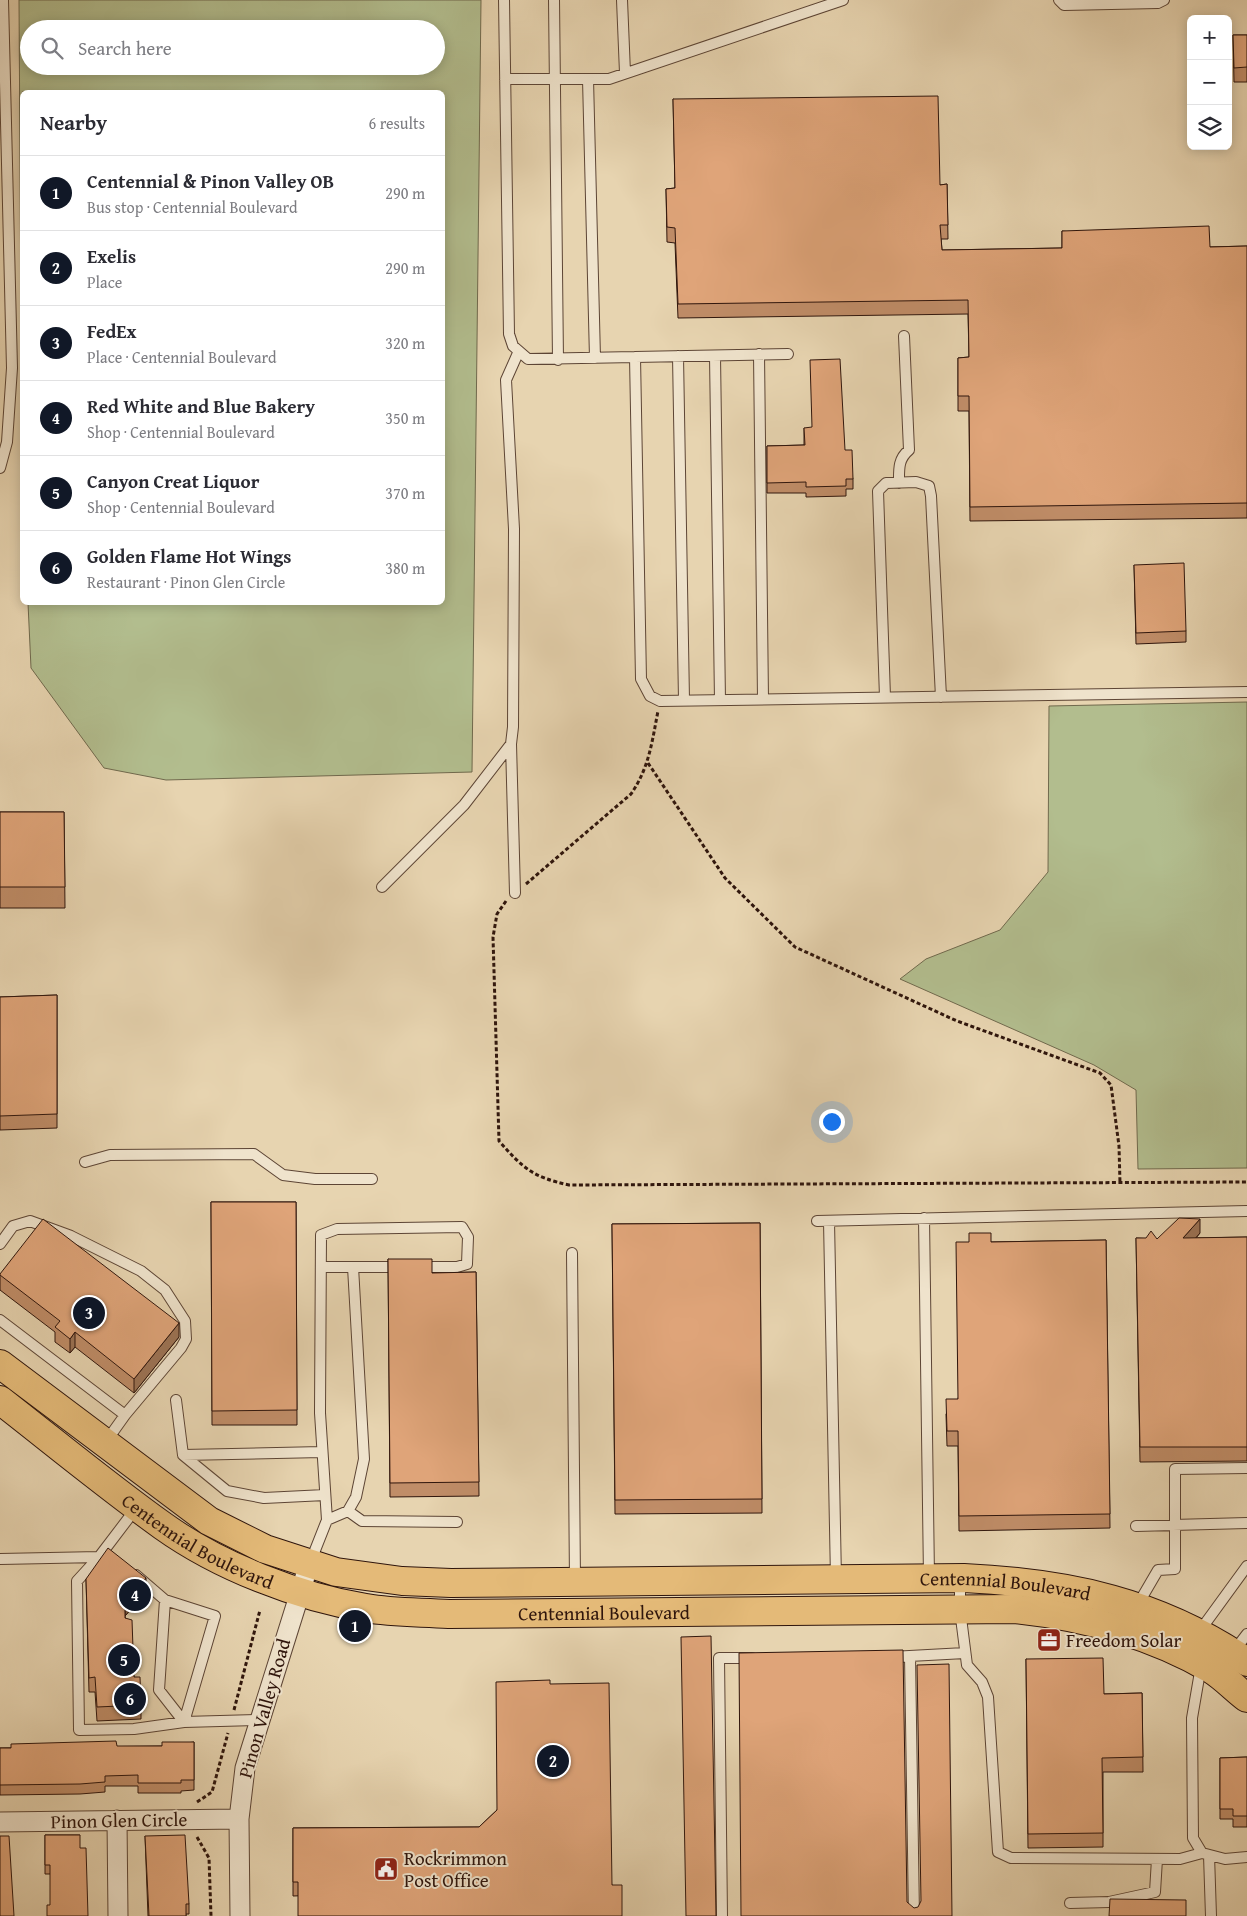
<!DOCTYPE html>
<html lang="en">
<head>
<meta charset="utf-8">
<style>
  :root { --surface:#fff; --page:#f7f7f7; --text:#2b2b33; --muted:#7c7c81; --line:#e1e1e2; --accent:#111827 }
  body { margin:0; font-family:"Gentium Book Plus",serif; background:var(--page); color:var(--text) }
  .controls { position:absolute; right:15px; top:15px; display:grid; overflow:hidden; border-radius:8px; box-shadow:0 2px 12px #0003 }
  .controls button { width:45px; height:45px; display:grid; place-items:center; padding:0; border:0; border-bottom:1px solid var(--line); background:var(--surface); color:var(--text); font:25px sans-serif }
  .you { position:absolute; left:831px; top:1121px; width:18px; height:18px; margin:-12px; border:4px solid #fff; border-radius:50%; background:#1a73e8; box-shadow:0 0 0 8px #1a73e833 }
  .badge { display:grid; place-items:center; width:32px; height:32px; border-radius:50%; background:var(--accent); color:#fff; font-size:16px; font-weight:700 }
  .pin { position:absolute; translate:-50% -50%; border:2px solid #fff; box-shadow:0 1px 5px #0006 }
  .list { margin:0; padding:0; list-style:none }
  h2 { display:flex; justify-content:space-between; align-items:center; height:65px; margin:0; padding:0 20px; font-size:21px }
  h2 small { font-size:16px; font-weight:400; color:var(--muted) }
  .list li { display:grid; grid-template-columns:32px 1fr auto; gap:15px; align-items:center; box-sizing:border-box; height:75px; padding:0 20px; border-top:1px solid var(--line) }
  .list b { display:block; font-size:19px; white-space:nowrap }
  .list p { margin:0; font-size:16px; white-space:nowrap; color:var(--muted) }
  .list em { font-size:16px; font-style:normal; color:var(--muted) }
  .icon { flex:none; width:28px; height:28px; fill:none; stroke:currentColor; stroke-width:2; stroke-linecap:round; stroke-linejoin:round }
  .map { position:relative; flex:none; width:1247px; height:1916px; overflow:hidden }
  .search { position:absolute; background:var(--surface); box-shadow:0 2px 12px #0003; left:20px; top:20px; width:425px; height:55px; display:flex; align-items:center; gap:12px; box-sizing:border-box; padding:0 18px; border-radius:28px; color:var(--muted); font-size:19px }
  .panel { position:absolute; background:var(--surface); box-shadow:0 2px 12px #0003; left:20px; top:90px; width:425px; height:515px; border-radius:8px }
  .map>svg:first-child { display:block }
  .green { fill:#b2bd8e; stroke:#70694d; fill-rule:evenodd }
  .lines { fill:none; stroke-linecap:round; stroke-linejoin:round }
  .lane-casing { stroke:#5d4535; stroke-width:12 }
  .street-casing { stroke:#5d4535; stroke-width:21 }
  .primary-casing { stroke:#2f150c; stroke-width:30 }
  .path { stroke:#2f150c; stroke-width:3; stroke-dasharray:4 2.5; stroke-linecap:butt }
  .lane { stroke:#efe3cc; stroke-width:10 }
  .street { stroke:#efe3cc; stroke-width:19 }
  .primary { stroke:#e4ba78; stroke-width:28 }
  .wall { fill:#c08d68; stroke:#2f150c }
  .shaded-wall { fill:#9c7355; stroke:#2f150c }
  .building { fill:#dfa479; stroke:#2f150c }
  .labels { text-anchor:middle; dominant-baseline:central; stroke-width:4; stroke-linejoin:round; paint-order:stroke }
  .street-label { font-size:19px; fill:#2f150c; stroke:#efe3cc }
  .poi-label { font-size:19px; fill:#2f150c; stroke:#efe3cc; text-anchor:start }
</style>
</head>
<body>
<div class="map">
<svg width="1247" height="1916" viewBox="0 0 1247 1916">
  <rect width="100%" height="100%" fill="#e7d4b0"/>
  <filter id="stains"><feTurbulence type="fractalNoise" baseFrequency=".004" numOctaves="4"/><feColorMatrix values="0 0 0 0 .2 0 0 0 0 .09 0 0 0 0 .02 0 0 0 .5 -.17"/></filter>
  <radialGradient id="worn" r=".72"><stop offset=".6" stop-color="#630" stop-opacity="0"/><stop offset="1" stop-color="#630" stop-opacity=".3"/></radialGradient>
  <path class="green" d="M19,0h462l-9,772 -306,8 -62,-12 -73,-100 -3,-65 414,-1v-510h-420v396zM29,29h407v37h-407z
    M1247,702v466l-109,1 -2,-79 -42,-25 -194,-86 26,-20 74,-29 48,-58 1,-166z"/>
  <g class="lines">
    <defs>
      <path id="lane" d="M504,0l5,334 4,12 15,13 107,-2 6,322 9,17 10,5 587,-9
        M554,0l4,360
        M622,0l3,73
        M1059,0l5,5 94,-2 6,-3
        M505,79h104l234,-79
        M588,79l7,279
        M759,354l4,345
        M678,356l6,344
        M715,356l5,344
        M635,357l153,-3
        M0,468l7,-26 5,-74 -9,-368
        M899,483c0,-14 -1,-24 10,-33l-5,-114
        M885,697l-7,-206 8,-8 30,-1 13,4 2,10 10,201
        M511,744l4,149
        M382,887l82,-82 47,-61 2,-17 1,-198 -8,-149 12,-27
        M85,1162l25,-7 144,-1 29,21 32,4h57
        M924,1218l5,359
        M817,1221l430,-10
        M829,1221l7,358
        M0,1244l13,-18 17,-5 41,15 70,35 24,19 20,31 1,18 -5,9 -56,67
        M572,1253l3,328
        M321,1267h79
        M0,1320l125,95 -20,28
        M176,1400l7,55 44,36 37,7 61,-3
        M183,1455l139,-3
        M348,1511l8,-14 8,-38 -11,-192
        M327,1520l-7,-107 1,-178 16,-6 125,-2 6,10 -1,27 -10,3h-38
        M1136,1526l111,-3
        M99,1557l-22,24 2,149 55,-1 50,-7 -25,-32 6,-90
        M0,1559l99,-2 38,-50
        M310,1563l17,-43 21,-9 14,10 95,1
        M136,1575l29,25 50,16 -31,106 74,-2
        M960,1580v30l7,55 15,17 6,15 10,155 13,6 169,1 22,-6
        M1137,1606l21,-36 17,-1v-100l72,-1
        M1199,1632l48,-66
        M1234,1651l13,-17
        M910,1656l4,260
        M891,1657l74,-4
        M1201,1666l-9,52 1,120 9,15 23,6 22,-2
        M1209,1855l2,61
        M1070,1903l39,-1 46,-10 2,-33
        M722,1916l-3,-258h33"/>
      <path id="street" d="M117,1820l1,96
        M0,1822l239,-3
        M240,1916l-1,-97 6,-51 64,-204"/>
      <g id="primary">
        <path id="s1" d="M0,1364l209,157 56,28 71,23 66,9 49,2 513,-5c105,5 195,24 283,84"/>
        <path id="s2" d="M0,1400c54,42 107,86 163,126 56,40 135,71 203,82 27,5 55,4 83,6l565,-5c68,7 137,25 197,60 13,8 24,20 36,29"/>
      </g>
    </defs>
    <use href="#lane" class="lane-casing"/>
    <use href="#street" class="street-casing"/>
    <use href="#primary" class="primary-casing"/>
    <path class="path" d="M648,763l77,115 70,69 162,74 143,52 11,12 8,61 1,37
      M526,884l105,-90c18,-26 21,-52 27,-83
      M506,901l-9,13 -4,23 6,204c24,27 33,36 70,44l678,-3
      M234,1710l26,-100
      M197,1802l15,-10 16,-59
      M197,1837l12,21 2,58"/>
    <use href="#lane" class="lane"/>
    <use href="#street" class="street"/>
    <use href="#primary" class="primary"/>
  </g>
  <path class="wall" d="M1233,35h14v47h-13z
    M673,99l267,86 7,-1 1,55h-7l1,11 120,-2v-17l148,16 37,-1v272l-277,3 -1,-110h-11v-53l11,-1 -1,-43 -290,4 -3,-75 -8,-1 -1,-53 9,-1z
    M804,428l41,22 8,29v10h-7v7l-40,1v-4h-39v-47l37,-1z
    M1134,565l52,66v11l-50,2z
    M0,812h64l1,96h-65z
    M57,995v133l-57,2v-133z
    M211,1202h85l1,223h-85z
    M760,1223l2,290 -147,1 -3,-290z
    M1200,1233l-4,5 51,-1v224l-107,1 -4,-224 21,1z
    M1106,1240l4,288 -151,3 -1,-85h-11l-1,-32 12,-15 33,-157z
    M388,1259l44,14 44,-1 3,224 -89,1z
    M0,1274l179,63 -45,56 -59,-46 -5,6 -15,-11v-10l-55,-42z
    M86,1579l60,13 -21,24 9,61 7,28v14l-44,2 -2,-29h-6z
    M1026,1659l78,35 38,-1 1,79h-40v75l-75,1z
    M550,1684l62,201 -319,11v-68l186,-1 18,-17z
    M194,1742v48l-13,1v2h-43v-7h-33v6l-25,2 -80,1v-47l162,-2z
    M1247,1757v70h-14v-8h-13v-61z
    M45,1835h35l-30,39h-5z
    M145,1836l44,68v10h-3v2h-38z"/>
  <path class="shaded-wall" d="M1200,1219v14l-17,19v-14z
    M179,1323v14l-45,56v-14z
    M75,1332v15l-5,6v-14z
    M146,1578v14l-21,24v-14z"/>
  <path class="building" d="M1233,35h14v32l-13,1z
    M938,96l2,89 7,-1 1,41h-8l2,25 120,-2v-17l147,-5 1,21 37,-1v257l-277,4 -1,-111h-11v-38l11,-1 -1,-57 -290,4 -3,-76 -8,-1 -1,-38 9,-1 -2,-89z
    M840,359l5,91h7l1,29h-7v7l-40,1v-5l-39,1v-37l38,-1 -1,-17 8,-1 -2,-67z
    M1184,563l2,68 -50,2 -2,-68z
    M0,812h64l1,75h-65z
    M57,995v119l-57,2v-119z
    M211,1202h85l1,208 -85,1z
    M1179,1218l21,1 -17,19 64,-1v210h-107l-4,-209h10l5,-7 6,8z
    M43,1219l136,104 -45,56 -59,-47 -5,7 -15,-12 5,-6 -60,-46v-1z
    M760,1223l2,276 -147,1 -3,-276z
    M969,1233h22v9l115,-2 4,274 -151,2 -1,-85h-11l-1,-32h12l-2,-157h13z
    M388,1259h44v14l44,-1 3,210 -89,1z
    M108,1548l38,30 -21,24v16l7,2 2,57h6l1,28 -44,2 -2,-30 -6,1 -3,-99z
    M711,1636l5,280h-30l-5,-279z
    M903,1650l4,252 7,6 4,-1 3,-6 -4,-236 32,-1 3,252h-211l-2,-263z
    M1103,1658l1,36 38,-1 1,64 -41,1 1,75 -75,1 -2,-175z
    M550,1680v4l59,-1 3,202h10v31h-324v-34h-5v-54l186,-1 18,-17 -1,-128z
    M116,1741l1,5h45v-4h32v38h-13v3h-43v-8l-33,1v6l-25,2 -80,1v-37h11v-4z
    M1247,1757v59h-14v-7h-13v-51z
    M45,1835h35v13h6l2,68h-41v-11h3v-40h-5z
    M185,1835l4,69h-3v12h-37l-4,-80z
    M0,1836h9l5,80h-14z
    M1110,1899l76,1v16h-77z"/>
  <defs>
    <symbol id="office-square" viewBox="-11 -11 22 22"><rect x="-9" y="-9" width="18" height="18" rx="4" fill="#8f2418" stroke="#efe3cc"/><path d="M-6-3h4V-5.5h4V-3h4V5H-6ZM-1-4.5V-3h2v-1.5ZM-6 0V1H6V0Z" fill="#fff"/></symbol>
    <symbol id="civic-square" viewBox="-11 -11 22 22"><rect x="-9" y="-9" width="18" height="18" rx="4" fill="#8f2418" stroke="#efe3cc"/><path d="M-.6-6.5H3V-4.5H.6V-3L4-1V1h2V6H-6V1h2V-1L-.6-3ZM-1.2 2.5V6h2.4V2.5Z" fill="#fff"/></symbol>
  </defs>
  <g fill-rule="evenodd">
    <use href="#office-square" x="1035" y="1626" width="28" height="28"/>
    <use href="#civic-square" x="372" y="1855" width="28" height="28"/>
  </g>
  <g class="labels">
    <g class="street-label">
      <text stroke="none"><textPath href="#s2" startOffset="244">Centennial Boulevard</textPath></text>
      <text stroke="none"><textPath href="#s1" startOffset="1069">Centennial Boulevard</textPath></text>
      <text stroke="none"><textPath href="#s2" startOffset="665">Centennial Boulevard</textPath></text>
      <text transform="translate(264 1708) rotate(-74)">Pinon Valley Road</text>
      <text transform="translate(119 1820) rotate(-1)">Pinon Glen Circle</text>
    </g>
    <g class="poi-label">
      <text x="1066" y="1640">Freedom Solar</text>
      <text x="404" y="1858">Rockrimmon<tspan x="404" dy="22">Post Office</tspan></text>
    </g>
  </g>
  <rect width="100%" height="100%" filter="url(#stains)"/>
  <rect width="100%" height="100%" fill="url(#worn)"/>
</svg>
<div class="controls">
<button>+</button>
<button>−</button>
<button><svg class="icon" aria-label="layers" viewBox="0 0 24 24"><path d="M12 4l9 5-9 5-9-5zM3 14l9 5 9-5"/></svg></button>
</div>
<div class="you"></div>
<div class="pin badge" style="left:355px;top:1626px">1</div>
<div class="pin badge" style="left:553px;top:1761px">2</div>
<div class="pin badge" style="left:89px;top:1313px">3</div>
<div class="pin badge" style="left:135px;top:1595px">4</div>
<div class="pin badge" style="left:124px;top:1660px">5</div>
<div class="pin badge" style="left:130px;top:1699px">6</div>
<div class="search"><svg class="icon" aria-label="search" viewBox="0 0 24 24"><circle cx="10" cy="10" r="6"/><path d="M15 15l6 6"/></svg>Search here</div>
<section class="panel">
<h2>Nearby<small>6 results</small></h2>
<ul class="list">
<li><span class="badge">1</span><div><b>Centennial &amp; Pinon Valley OB</b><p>Bus stop · Centennial Boulevard</p></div><em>290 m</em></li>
<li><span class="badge">2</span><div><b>Exelis</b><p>Place</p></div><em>290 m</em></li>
<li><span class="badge">3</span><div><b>FedEx</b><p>Place · Centennial Boulevard</p></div><em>320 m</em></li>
<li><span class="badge">4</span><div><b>Red White and Blue Bakery</b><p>Shop · Centennial Boulevard</p></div><em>350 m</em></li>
<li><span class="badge">5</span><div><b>Canyon Creat Liquor</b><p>Shop · Centennial Boulevard</p></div><em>370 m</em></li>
<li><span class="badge">6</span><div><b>Golden Flame Hot Wings</b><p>Restaurant · Pinon Glen Circle</p></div><em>380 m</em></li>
</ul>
</section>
</div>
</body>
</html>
